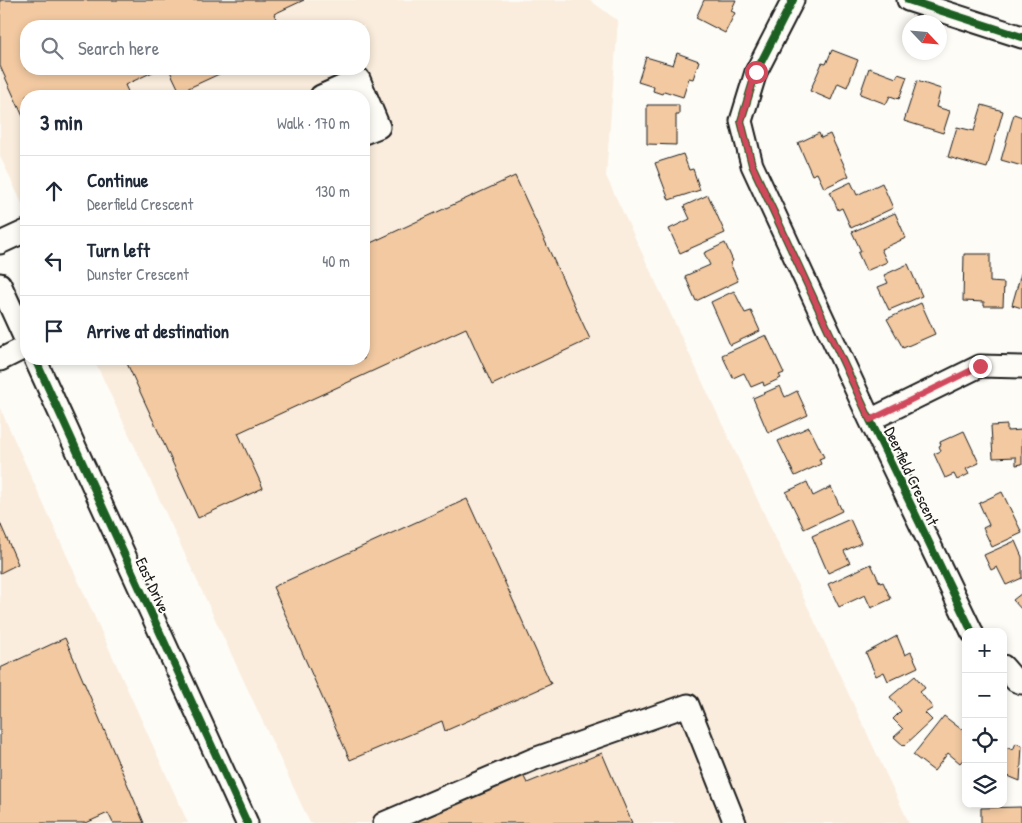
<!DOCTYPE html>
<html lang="en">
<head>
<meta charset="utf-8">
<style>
  :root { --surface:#fff; --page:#f6f6f7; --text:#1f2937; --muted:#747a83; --line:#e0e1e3 }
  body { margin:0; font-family:"Patrick Hand",sans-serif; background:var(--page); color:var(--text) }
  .controls { position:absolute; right:15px; bottom:15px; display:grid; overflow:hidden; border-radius:10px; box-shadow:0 2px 8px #0003 }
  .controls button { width:45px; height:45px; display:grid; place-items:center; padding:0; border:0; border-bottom:1px solid var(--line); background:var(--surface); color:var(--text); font:25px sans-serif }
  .compass { position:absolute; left:902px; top:15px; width:45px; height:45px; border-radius:50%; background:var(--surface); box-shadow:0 2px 8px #0003; rotate:116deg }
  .stop { position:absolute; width:15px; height:15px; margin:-11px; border:4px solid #d1495b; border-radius:50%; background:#fff }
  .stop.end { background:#d1495b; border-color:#fff; box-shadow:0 1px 5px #0008 }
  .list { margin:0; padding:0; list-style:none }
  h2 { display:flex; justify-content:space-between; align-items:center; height:65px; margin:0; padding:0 20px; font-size:21px }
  h2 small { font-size:16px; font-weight:400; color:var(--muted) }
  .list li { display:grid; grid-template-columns:32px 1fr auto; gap:15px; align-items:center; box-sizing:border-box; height:70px; padding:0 20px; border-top:1px solid var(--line) }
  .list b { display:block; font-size:19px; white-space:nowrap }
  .list p { margin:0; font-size:16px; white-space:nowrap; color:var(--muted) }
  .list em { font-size:16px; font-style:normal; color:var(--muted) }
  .icon { flex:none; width:28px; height:28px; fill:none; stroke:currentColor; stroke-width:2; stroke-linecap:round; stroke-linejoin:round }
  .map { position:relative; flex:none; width:1022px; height:823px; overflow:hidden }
  .search { position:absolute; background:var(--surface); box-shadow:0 2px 8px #0003; left:20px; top:20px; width:350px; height:55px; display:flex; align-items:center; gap:12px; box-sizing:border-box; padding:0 18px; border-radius:20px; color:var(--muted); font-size:19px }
  .panel { position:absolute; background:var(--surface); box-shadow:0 2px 8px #0003; left:20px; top:90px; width:350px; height:275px; border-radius:20px }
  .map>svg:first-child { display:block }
  .built { fill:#faeddd; fill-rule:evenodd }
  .building { fill:#f2c9a1; stroke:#1c1c1c }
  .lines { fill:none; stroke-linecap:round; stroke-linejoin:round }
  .minor-casing { stroke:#1c1c1c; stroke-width:25 }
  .minor { stroke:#fdfcf7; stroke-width:21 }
  .cycleway-casing { stroke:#fdfcf7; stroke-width:11 }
  .cycleway { stroke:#1b5e20; stroke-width:8 }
  .route { stroke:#d1495b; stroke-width:6 }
  .labels { text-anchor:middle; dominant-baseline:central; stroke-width:4; stroke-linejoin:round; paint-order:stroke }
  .street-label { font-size:16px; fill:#1c1c1c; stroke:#fdfcf7 }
</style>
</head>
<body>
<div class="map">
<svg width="1022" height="823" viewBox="0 0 1022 823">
  <rect width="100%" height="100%" fill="#fdfcf7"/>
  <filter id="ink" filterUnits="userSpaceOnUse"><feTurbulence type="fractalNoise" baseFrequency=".02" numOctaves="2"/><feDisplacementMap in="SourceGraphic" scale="10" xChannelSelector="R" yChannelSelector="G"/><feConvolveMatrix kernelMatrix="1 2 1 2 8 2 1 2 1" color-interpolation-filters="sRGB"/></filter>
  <g filter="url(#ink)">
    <path class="built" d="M0,0h590l28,21 -12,155 303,647h-599l-216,-464h270v-263h-338v116l-26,-56zM26,26h338v43h-338z
      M0,408l188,415h-188z"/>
    <path class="building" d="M0,0h304l-30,14 5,12h-253v43h133l-34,16 5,11h-104v27l-26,-57z
      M704,0h32l-5,11 4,2 -10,20 -29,-15z
      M832,50l26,10 -11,27 -9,-4 -7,17 -21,-9 12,-28 4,1z
      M677,53l22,8 -6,18 -4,-1 -6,19 -19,-6 -2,3 -9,-3 1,-4 -16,-5 8,-25 27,8z
      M869,68l27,10 2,-4 9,3 -8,22 -9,-3 -4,8 -26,-10z
      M169,69h61l-50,23z
      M917,81l24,8 -5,18 14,4 -7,22 -39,-12z
      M647,105h32v10h-3v30l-29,-1z
      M982,105l21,6 -16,57 -39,-11 9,-30 17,4z
      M1014,114l8,3v49l-21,-6z
      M819,133l2,5 9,-4 19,42 -25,12 -7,-15 -5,2 -14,-32z
      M683,154l6,16 4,-1 7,21 -31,10 -14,-37z
      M515,176l75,163 -98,46 -26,-57 -228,105 25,55 -65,30 -73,-159h239v-113z
      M851,182l6,13 25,-12 11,25 -42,20 -9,-20 -4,2 -8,-18z
      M708,195l17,38 -45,20 -11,-24 21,-10 -6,-13z
      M895,213l11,25 -25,11 6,13 -21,9 -8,-18 3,-2 -9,-19z
      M725,243l8,18 -3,2 8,18 -42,20 -11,-25 25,-11 -6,-12z
      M964,254h26v28l14,1 -1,23h-19v-4l-21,-1z
      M908,264l14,32 -33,14 -11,-23 10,-4 -4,-8z
      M1022,270v38l-10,-3z
      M734,291l11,22 6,-2 9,20 -30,14 -19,-43z
      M921,303l14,31 -32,14 -16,-29z
      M766,335l18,38 -5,2 2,3 -17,8 -1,-4 -12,5 -7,-14 -11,5 -11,-23z
      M780,386l5,11 12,-6 11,24 -40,18 -15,-35z
      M1007,425v6l15,-1v34l-6,1v-8l-23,1 -2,-32z
      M809,427l15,30 -5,2 2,5 -26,12 -17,-35z
      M964,431l15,32 -13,6 3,5 -12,6 -3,-6 -9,4 -11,-24 7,-3 -2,-5 2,-1 -1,-3z
      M807,482l6,14 18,-9 11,24 -38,18 -18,-37z
      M1002,492l20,41 -30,14 -9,-19 6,-3 -10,-22z
      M467,499l84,185 -106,47 -3,-10 -92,39 -77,-173z
      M850,519l11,24 -17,8 6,12 -22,10 -16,-37z
      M0,523l18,41 -18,9z
      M1015,541l7,16v21l-16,7 -9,-18 -6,3 -7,-15z
      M871,564l9,19 3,-1 8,17 -20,9 -6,-13 -26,12 -11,-23z
      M1022,593v17l-9,-10z
      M897,636l8,19 6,-3 7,15 -30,14 -4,-9 -8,4 -10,-23z
      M65,638l79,185h-31l-5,-10 -22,10h-86v-155z
      M915,676l10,12 -5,4 13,16 -8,5 7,7 -28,26 -10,-9 9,-8 -10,-10 8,-8 -11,-14z
      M944,716l22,17v23l-6,7 -12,-10 -14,18 -21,-16z
      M1016,743l6,3 -2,35 -17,-7v-28l10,4z
      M602,753l30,70h-221l112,-48 4,8z
      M1021,807v16h-40v-15z"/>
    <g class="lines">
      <defs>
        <path id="minor" d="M793,0l-37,72 -15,49 11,44 118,255 102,212
          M908,0l114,37
          M321,96l38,-17 20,48 -15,6
          M0,243l26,-12
          M0,284l26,57
          M35,359l212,464
          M0,360l26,-13
          M870,420l110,-54 42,1
          M1003,666l13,15 6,2
          M384,823l150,-64 154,-54 47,118"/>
      </defs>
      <use href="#minor" class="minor-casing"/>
      <use href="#minor" class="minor"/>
      <defs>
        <path id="cycleway" d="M793,0l-37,72 -15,49 11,44 118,255 102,212
          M908,0l114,37
          M35,359l212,464"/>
      </defs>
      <use href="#cycleway" class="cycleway-casing"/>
      <use href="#cycleway" class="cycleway"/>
    </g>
  </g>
  <g class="lines" filter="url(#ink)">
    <path class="route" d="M756,72l-15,49 11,44 118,255 110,-54"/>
  </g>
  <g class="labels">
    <g class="street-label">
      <text transform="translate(912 476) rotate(65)">Deerfield Crescent</text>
      <text transform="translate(153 585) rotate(65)">East Drive</text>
    </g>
  </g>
</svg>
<div class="controls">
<button>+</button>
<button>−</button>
<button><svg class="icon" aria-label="locate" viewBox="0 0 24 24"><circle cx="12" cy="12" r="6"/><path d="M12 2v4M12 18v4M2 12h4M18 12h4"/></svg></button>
<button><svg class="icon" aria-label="layers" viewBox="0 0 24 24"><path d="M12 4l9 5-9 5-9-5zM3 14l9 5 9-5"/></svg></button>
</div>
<svg class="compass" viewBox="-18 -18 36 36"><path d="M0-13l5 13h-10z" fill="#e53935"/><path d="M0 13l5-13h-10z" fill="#747a83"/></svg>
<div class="stop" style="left:756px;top:72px"></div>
<div class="stop end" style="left:980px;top:366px"></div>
<div class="search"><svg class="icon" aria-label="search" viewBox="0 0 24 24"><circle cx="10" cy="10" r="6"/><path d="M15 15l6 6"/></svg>Search here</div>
<section class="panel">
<h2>3 min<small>Walk · 170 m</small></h2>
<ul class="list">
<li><svg class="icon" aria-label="ahead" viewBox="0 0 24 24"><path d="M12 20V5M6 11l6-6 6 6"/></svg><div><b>Continue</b><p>Deerfield Crescent</p></div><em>130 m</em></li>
<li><svg class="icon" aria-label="left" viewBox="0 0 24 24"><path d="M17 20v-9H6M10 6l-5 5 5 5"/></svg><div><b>Turn left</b><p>Dunster Crescent</p></div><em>40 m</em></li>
<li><svg class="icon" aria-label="arrive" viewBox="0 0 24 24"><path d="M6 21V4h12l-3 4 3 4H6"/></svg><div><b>Arrive at destination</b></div></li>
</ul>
</section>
</div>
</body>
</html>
